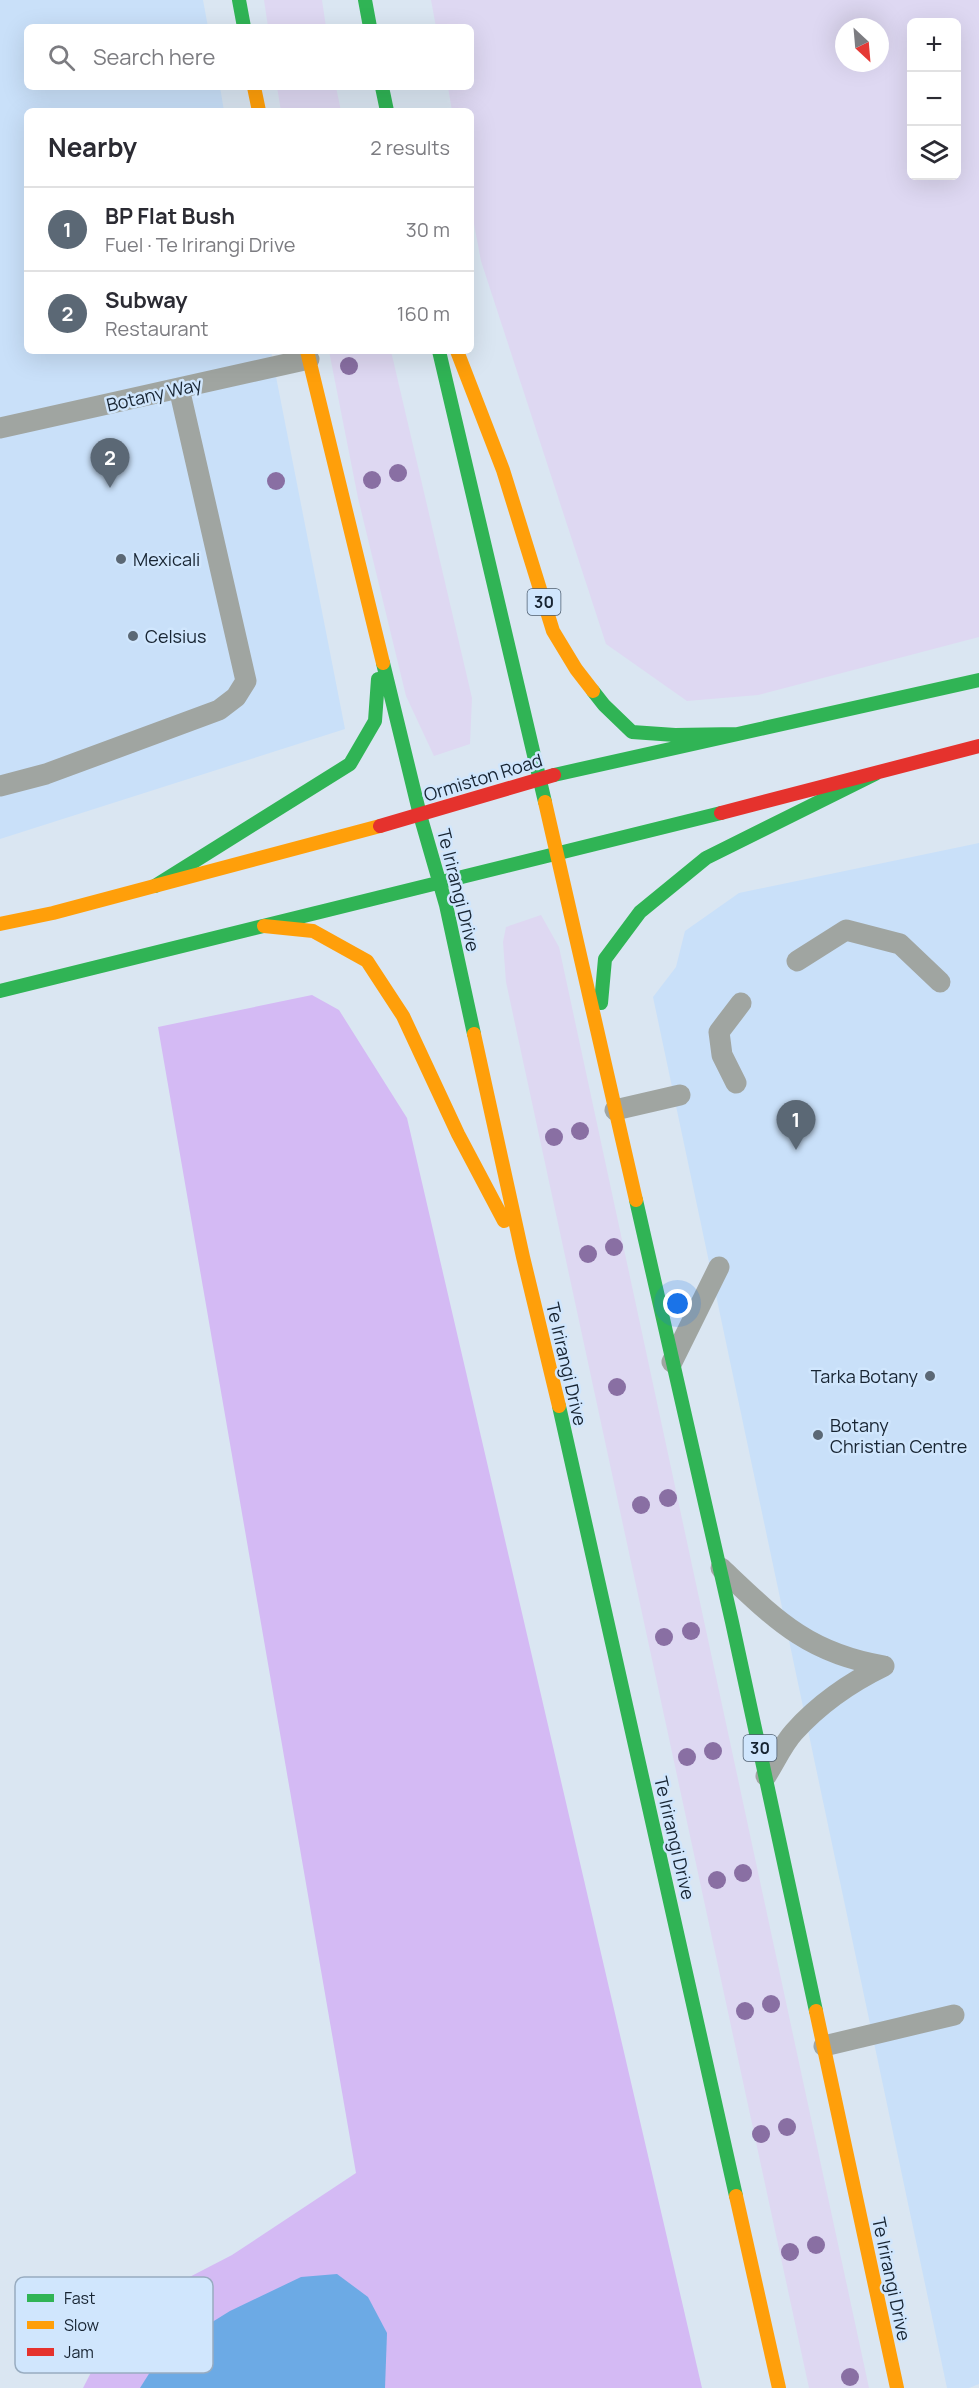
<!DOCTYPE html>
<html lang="en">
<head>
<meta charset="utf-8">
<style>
  :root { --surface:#fff; --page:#f7f7f7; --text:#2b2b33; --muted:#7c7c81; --line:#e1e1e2; --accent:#5b6875 }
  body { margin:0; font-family:Manrope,sans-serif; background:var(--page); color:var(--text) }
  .controls { position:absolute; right:18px; top:18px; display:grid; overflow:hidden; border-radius:9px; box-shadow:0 6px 24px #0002 }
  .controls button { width:54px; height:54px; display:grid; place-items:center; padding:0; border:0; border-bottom:2px solid var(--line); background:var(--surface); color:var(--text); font:30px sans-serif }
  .compass { position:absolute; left:835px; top:18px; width:54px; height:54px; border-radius:50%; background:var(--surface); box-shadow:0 6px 24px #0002; rotate:154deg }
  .you { position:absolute; left:678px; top:1304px; width:21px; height:21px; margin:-15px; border:4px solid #fff; border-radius:50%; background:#1a73e8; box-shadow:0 0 0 9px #1a73e833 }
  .badge { display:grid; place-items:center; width:39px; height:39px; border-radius:50%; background:var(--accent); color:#fff; font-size:20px; font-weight:700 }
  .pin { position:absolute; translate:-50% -50px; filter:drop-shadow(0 2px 3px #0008) }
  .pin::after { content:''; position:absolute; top:32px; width:21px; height:18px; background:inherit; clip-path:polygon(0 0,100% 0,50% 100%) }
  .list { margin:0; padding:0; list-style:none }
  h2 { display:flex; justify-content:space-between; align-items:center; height:78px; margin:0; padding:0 24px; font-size:26px }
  h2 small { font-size:20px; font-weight:400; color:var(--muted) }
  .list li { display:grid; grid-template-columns:39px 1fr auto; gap:18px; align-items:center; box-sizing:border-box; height:84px; padding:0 24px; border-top:2px solid var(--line) }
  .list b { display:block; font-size:22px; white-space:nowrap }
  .list p { margin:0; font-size:20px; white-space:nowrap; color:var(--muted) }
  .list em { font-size:20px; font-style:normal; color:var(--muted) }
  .icon { flex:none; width:33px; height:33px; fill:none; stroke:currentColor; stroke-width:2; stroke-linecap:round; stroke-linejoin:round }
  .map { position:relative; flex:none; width:979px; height:2388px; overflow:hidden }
  .search { position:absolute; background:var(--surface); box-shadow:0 6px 24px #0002; left:24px; top:24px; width:450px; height:66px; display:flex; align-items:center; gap:15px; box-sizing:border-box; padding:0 21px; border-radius:9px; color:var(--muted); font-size:22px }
  .panel { position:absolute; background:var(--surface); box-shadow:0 6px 24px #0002; left:24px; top:108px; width:450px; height:246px; border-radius:9px }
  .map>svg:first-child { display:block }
  .built { fill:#c9e0f9 }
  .green { fill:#ded8f2; fill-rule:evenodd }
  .forest { fill:#d4baf4 }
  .water { fill:#6caae5 }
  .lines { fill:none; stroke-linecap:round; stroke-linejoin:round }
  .lane { stroke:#a0a5a1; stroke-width:21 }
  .fast { stroke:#30b455; stroke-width:14 }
  .slow { stroke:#ff9f0a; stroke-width:14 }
  .jam { stroke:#e5322d; stroke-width:14 }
  .tree { fill:#896fa3 }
  .poi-dot { fill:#5b6875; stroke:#d0e6fd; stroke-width:2 }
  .labels { text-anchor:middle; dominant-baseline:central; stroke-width:5; stroke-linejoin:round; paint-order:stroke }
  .shield { fill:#d0e6fd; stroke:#4e5e6f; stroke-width:1.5 }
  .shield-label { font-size:16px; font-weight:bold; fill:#172432 }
  .street-label { font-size:18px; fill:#172432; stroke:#d0e6fd }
  .poi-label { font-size:18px; fill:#172432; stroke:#d0e6fd; text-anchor:start }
  .key { fill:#d0e6fd; stroke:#98acc0; stroke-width:1.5 }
  .key-label { font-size:16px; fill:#172432 }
</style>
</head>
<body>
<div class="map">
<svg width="979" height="2388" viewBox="0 0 979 2388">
  <rect width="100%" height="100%" fill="#dae6f2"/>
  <path class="built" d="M0,0h203l5,27h-181v60h193l4,24h-197v240h244l74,378 -345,110z
    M979,843v1541l-10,4h-22l-294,-1391 23,-30 9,-36 54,-38z"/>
  <path class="green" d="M264,0h58l4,27h-58z
    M431,0h548v637l-221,58 -71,6 -81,-57 -125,-383 -10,-53v-97h-19l-4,-24h23v-60h-35zM956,22v154h-44v-154zM844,27h36v36h-36z
    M277,87h59l5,24h-60z
    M329,351h62l81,347 -2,46 -36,12 -28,-60 -48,-198z
    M541,915l18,32 310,1441h-60l-303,-1406 -3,-40 3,-15z"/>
  <path class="forest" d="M312,995l27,15 68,108 295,1270h-619l39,-76 110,-57 124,-82 -198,-1146z"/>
  <path class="water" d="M337,2274l31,23 19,36 -2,55h-245l22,-35 68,-42 71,-34z"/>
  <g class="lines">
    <path class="lane" d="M0,428l309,-69
      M0,786l46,-12 173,-64 17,-13 10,-16 -67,-293
      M797,961l49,-31 54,14 40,38
      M736,1083l-14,-28 -3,-23 22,-29
      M615,1110l65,-15
      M672,1362l47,-95
      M721,1568c54,51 86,85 163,98
      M766,1776c9,-14 17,-32 28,-44 26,-29 55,-49 90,-66
      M824,2046l130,-31"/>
    <path class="fast" d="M239,0l5,27
      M365,0l5,27
      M382,87l5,24
      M439,351l106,451
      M383,663l37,152 26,90 28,129
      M593,691l11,14 28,27 43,3 63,-1
      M554,775l425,-95
      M155,886l195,-122 25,-43 3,-42
      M0,991l721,-178
      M601,1003l4,-44 35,-47 66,-54 169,-84
      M636,1200l96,422 84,389
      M559,1406l177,790"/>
    <path class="slow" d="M254,87l5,24
      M307,351l76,312
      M457,351l46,119 50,161 23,38 17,22
      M545,802l91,398
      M0,924l53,-11 327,-87
      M264,926l49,5 54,30 36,55 55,118 46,87
      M474,1034l49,223 36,149
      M816,2011l81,377
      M736,2196l43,192"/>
    <path class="jam" d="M721,813l258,-67
      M380,826l174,-51"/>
  </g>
  <g class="tree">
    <circle cx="349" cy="366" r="9"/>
    <circle cx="398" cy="473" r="9"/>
    <circle cx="372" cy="480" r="9"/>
    <circle cx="276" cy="481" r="9"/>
    <circle cx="580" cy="1131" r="9"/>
    <circle cx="554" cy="1137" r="9"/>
    <circle cx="614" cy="1247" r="9"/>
    <circle cx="588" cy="1254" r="9"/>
    <circle cx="617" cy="1387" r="9"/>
    <circle cx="668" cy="1498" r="9"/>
    <circle cx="641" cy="1505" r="9"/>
    <circle cx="691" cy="1631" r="9"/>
    <circle cx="664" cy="1637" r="9"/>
    <circle cx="713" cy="1751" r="9"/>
    <circle cx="687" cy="1757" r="9"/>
    <circle cx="743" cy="1873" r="9"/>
    <circle cx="717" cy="1880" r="9"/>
    <circle cx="771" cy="2004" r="9"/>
    <circle cx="745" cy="2011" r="9"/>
    <circle cx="787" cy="2127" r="9"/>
    <circle cx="761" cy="2134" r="9"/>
    <circle cx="816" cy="2245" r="9"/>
    <circle cx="790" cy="2252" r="9"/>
    <circle cx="850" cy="2377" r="9"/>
  </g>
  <g class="poi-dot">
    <circle cx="121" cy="559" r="6"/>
    <circle cx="133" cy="636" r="6"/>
    <circle cx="930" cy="1376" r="6"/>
    <circle cx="818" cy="1435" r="6"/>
  </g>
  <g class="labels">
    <g class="shield">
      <rect x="527.5" y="589" width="33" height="26" rx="4.5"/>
      <rect x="743.5" y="1735" width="33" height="26" rx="4.5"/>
    </g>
    <g class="shield-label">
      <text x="544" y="602">30</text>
      <text x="760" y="1748">30</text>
    </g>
    <g class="street-label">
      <text transform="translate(154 394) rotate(-13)">Botany Way</text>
      <text transform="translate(483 777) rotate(-17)">Ormiston Road</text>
      <text transform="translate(459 890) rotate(76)">Te Irirangi Drive</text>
      <text transform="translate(567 1364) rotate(77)">Te Irirangi Drive</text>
      <text transform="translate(675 1838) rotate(77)">Te Irirangi Drive</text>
      <text transform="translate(892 2279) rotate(78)">Te Irirangi Drive</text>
    </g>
    <g class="poi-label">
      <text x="133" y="559">Mexicali</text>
      <text x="145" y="636">Celsius</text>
      <text x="918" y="1376" text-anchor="end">Tarka Botany</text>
      <text x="830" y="1425">Botany<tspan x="830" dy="21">Christian Centre</tspan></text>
    </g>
  </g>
  <rect x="15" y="2277" width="198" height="96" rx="9" class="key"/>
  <rect x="27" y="2294" width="27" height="8" fill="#30b455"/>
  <rect x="27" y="2321" width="27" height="8" fill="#ff9f0a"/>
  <rect x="27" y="2348" width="27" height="8" fill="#e5322d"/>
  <g class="key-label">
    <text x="64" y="2304">Fast</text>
    <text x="64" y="2331">Slow</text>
    <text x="64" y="2358">Jam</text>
  </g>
</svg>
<div class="controls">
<button>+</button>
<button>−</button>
<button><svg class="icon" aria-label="layers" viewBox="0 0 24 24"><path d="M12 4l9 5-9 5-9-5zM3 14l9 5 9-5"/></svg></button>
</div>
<svg class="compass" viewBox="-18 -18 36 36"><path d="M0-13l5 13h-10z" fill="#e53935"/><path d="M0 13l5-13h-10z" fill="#7c7c81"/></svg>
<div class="you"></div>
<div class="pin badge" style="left:796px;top:1150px">1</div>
<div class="pin badge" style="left:110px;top:488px">2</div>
<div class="search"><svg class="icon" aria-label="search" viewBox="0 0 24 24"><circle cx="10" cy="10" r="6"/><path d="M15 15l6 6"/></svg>Search here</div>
<section class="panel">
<h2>Nearby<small>2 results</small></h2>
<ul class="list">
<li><span class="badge">1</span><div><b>BP Flat Bush</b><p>Fuel · Te Irirangi Drive</p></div><em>30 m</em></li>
<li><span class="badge">2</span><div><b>Subway</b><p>Restaurant</p></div><em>160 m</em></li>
</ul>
</section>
</div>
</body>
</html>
